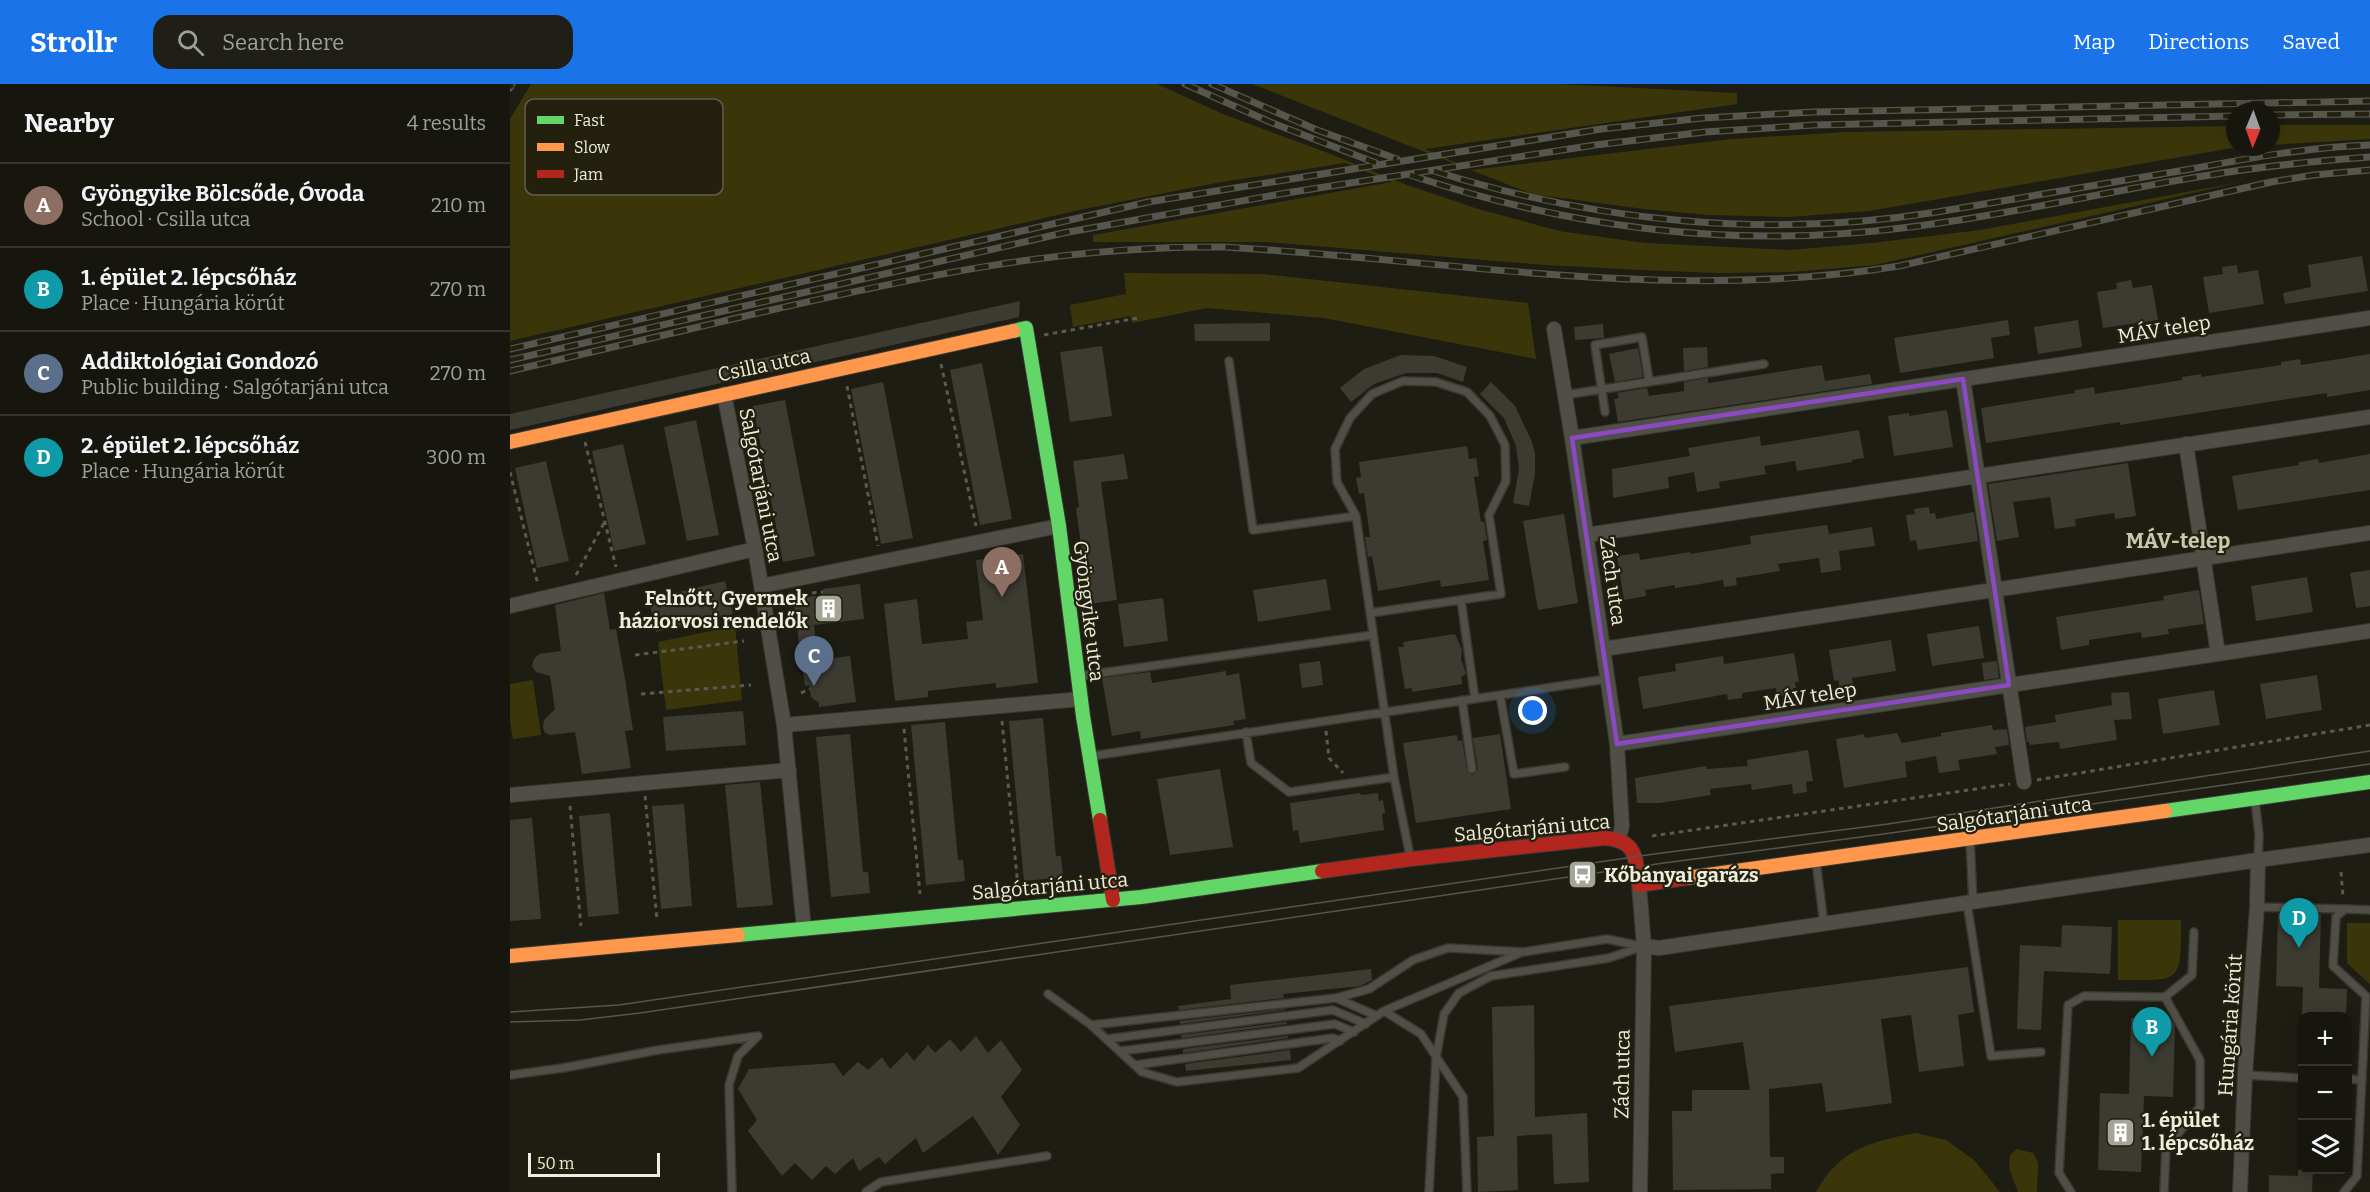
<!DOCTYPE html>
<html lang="en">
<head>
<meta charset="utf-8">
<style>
  :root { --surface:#16160e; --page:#1f1f17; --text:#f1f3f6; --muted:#9e9f9e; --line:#35352e; --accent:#1a73e8 }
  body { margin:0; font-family:Bitter,serif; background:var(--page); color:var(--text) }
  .controls { position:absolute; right:18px; bottom:18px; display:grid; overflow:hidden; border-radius:12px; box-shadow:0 3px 15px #0003 }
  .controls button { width:54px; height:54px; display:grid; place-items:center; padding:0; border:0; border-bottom:2px solid var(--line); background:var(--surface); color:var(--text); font:30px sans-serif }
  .compass { position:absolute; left:1716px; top:18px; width:54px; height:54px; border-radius:50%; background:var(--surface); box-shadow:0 3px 15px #0003; rotate:181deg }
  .scale { position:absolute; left:18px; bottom:15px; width:132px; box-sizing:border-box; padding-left:6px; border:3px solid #edede0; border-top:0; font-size:16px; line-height:21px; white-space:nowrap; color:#edede0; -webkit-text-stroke:4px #23210e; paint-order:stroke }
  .you { position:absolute; left:1023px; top:627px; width:21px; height:21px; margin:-15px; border:4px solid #fff; border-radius:50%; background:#1a73e8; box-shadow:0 0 0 9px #1a73e833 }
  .badge { display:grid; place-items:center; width:39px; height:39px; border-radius:50%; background:var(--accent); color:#fff; font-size:20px; font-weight:700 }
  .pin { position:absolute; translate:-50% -50px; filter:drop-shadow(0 2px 3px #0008) }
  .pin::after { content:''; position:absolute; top:32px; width:21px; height:18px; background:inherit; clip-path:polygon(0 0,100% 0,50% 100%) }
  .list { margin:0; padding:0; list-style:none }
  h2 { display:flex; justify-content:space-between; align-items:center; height:78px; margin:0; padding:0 24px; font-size:26px }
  h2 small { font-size:20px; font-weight:400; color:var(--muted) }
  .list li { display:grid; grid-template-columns:39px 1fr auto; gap:18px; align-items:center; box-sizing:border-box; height:84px; padding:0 24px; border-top:2px solid var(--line) }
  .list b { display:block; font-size:22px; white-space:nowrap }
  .list p { margin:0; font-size:20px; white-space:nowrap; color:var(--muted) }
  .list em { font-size:20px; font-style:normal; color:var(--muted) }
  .icon { flex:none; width:33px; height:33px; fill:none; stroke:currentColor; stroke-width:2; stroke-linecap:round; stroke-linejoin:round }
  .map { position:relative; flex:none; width:1860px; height:1108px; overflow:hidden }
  header { display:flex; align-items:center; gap:36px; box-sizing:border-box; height:84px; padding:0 30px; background:var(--accent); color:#fff }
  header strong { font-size:28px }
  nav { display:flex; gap:33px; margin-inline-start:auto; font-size:21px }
  .search { width:420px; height:54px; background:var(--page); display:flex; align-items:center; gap:15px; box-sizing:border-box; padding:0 21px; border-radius:18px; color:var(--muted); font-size:22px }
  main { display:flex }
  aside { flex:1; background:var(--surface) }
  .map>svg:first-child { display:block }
  .green { fill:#3b360a }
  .building { fill:#3c3b32 }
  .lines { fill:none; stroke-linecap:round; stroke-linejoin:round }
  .lane-casing { stroke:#393931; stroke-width:10 }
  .street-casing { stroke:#393931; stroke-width:16 }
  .fast-casing { stroke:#393931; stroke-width:16 }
  .slow-casing { stroke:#393931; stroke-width:16 }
  .jam-casing { stroke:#393931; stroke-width:16 }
  .path { stroke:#5a5953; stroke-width:3; stroke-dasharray:4.5 4.5; stroke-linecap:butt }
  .lane { stroke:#504f47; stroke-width:7 }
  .street { stroke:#504f47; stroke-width:14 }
  .fast { stroke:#63d668; stroke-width:14 }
  .slow { stroke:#ff974d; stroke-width:14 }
  .jam { stroke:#b3261e; stroke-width:14 }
  .tram { stroke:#56554e; stroke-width:1.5 }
  .rail-casing { stroke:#56554e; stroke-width:7 }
  .rail { stroke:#23210e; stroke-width:4.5; stroke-dasharray:14; stroke-linecap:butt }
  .marked { fill:none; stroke:#8c49c4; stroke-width:4.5; stroke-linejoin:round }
  .labels { text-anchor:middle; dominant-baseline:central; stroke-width:4.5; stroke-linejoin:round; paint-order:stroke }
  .street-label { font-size:20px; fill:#edede0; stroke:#23210e }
  .poi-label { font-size:20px; font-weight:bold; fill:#edede0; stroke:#23210e; text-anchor:start }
  .neighbourhood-label { font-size:21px; font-weight:bold; fill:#cac8b0; stroke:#23210e }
  .key { fill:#23210e; stroke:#605e4d; stroke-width:1.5 }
  .key-label { font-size:16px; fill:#edede0 }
</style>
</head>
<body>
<header>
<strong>Strollr</strong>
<div class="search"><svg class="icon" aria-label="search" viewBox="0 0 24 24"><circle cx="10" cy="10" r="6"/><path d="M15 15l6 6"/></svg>Search here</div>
<nav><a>Map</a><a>Directions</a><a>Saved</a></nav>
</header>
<main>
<aside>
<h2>Nearby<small>4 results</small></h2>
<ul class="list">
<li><span class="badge" style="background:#8d6e63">A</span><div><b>Gyöngyike Bölcsőde, Óvoda</b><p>School · Csilla utca</p></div><em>210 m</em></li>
<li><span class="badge" style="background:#0f9aa8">B</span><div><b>1. épület 2. lépcsőház</b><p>Place · Hungária körút</p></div><em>270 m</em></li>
<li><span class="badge" style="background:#5c6f8a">C</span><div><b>Addiktológiai Gondozó</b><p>Public building · Salgótarjáni utca</p></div><em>270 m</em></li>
<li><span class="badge" style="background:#0f9aa8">D</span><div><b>2. épület 2. lépcsőház</b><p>Place · Hungária körút</p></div><em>300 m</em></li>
</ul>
</aside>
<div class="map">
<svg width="1860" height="1108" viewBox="0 0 1860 1108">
  <rect width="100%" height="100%" fill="#1e1d13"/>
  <path class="green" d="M21,0h626l66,30 105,39 79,32 68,23 84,23 86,12 145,7 82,-7 108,-13 261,-48 -366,83 -84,7 -74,1 -75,-3 -97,-5 -279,-23h-173v-7l299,-53 -47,-19 -129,20 -137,27 -569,131v-222z
    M742,0h306l179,9v11l-312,45 47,21 260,-31 114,-7 389,-6v21h3l-369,64 -80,6 -81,-2 -64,-6 -112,-15z
    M1761,41h99v14l-99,6z
    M614,189l139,1 265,29 8,56 -212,-41 -117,-10 -75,15 -2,-7 -57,11 -3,-22 56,-11z
    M225,542l7,74 -76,10 -8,-68z
    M23,596l8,55 -28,4 -3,-18v-37z
    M1608,836h63c0,64 1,60 -63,60z
    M1837,839h23v61l-23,-21z
    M1405,1049l31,7 28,20 26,32h-184c24,-43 54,-50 99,-59z
    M1507,1065l16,4 5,10 -1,29h-19l-9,-24 1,-13z"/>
  <path class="building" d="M1852,172l6,35 -83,13 -2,-11 28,-6 -3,-22z
    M1727,181l1,8 20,-3 6,34 -55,9 -6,-36 20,-3 -1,-7z
    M1621,196l2,8 19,-3 6,35 -55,8 -6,-36 20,-3 -1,-6z
    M510,217l-1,16 -509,113v-16z
    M1498,236l2,15 -19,3 3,20 -94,15 -6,-35z
    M1568,236l4,27 -44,7 -4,-27z
    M760,239v18h-75l-1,-17z
    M1093,240l1,14 -29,2 -1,-13z
    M592,262l10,70 -42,6 -10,-70z
    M1197,263l1,20 -24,4 -1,-23z
    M1128,264l5,29 -28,5 -6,-28z
    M1860,270v36l-43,7v-4l-207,32v-3l-134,21 -5,-35 94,-15v-3l19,-3 1,7 87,-14v-3l19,-3v3l80,-12v-3l19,-3 1,6z
    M891,271l33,1 33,11 -4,15 -26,-9h-31l-32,11 -23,18 -11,-14 24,-19z
    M472,279l30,156 -32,6 -30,-155z
    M1312,281l3,16 45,-7 2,10 -254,38 -4,-23 5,-1 -2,-5 30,-5 2,8 35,-5v-9l24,-4v5z
    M373,298l30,156 -32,6 -30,-155z
    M981,298l24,24 17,36 3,12v20l-6,32 -16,-3 6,-34 -3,-23 -12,-28 -24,-24z
    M275,316l30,156 -32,6 -30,-156z
    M1437,326l6,37 -59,9 -6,-40 21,-3v3z
    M186,336l23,115 -32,6 -23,-114z
    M1349,346l5,28 -12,2v2l-55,9 -2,-10 -31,5 2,8 -47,8 1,6 -23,4 -3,-20 -26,5 1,11 -56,10 -1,-29 78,-13 -2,-8 72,-12 1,10z
    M113,360l23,100 -32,7 -22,-100z
    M957,362l2,13 7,-1 3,18 -5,1 7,45h3l3,18 -4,1 6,39 -48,7 -1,-7 -62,11 -6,-35 -4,1 -3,-20h5l-6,-44 -5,1 -3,-16 5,-1 -2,-15z
    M614,370l4,25 -27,3 16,118 -28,4 -13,-96 3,-1 -6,-46z
    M1860,370v36l-132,20 -6,-34 67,-11v-3l19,-3 1,4z
    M36,377l23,100 -32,7 -22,-100z
    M1618,379l8,53 -21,3 -1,-6 -39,6 1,7 -21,3 -5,-32 -37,5 6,35 -22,4 -9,-57z
    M1419,423l1,7 5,-1 1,6 38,-7 4,29 -60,9 -2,-10 -6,1 -4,-26 9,-1 -1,-5z
    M1054,430l14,89 -40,7 -15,-89z
    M1317,441l2,9 43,-7 3,19 -36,5 2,19 -20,3 -2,-15 -41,6 2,7 -44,7 1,7 -13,2 -1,-7 -28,5 -20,3v-3l-30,5 1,6 -22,4 -7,-44 22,-3 1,7 50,-8v2l61,-10 -1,-8z
    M513,470l15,129 -42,5v-5l-68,8v6l-33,4 -11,-97 33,-5 5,45 46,-5 -2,-17 17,-2 -7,-60z
    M1860,486v36l-14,2 -6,-35z
    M1797,493l6,35 -57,9 -5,-35z
    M816,495l5,31 -73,12 -5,-32z
    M215,497l8,33 -77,18 -7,-33z
    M350,500l4,35 -50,6 4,35 32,-4 6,46 -37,5v-4l-8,-6 -2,-12 -4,1 -12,-87 30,-4v-6z
    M1689,506l5,34 -36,5 1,5 -27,4 -1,-6 -52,8v5l-28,5 -5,-33 108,-17 -1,-4z
    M94,509l6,37 6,-1 9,50 8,51 -8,1 6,37 -49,6 -7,-42 -25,3 -5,-2 -2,-6 1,-7 11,-11 -5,-33 -14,-4 -4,-6 2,-7 5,-5 22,-3 -6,-46z
    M653,514l5,43 -44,6 -6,-43z
    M1469,542l5,32 -52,8 -5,-32z
    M945,550l7,16 -1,9 5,15 -5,3 1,7 -50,8v-4l-7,1 -7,-42h6l-1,-5z
    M1381,556l5,31 -44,7 2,9 -14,2 -2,-9 -4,1 -5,-31z
    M1284,569l5,29h-4l1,6h-3v6l-16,2 -1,-8 -34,5v5l-14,2 -1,-6 -84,15 -5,-32 38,-6 -1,-7 48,-8 1,8z
    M810,577l3,24 -21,3 -3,-24z
    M1487,577l2,17 -15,2 -2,-17z
    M716,587v5l13,-3 7,46 -13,2 1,4 -93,14 -1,-8 -28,5 -10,-58 48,-6 2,11z
    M1807,591l5,35 -56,9 -6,-35z
    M1704,606l6,35 -57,9 -5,-35z
    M1619,608l3,27 -18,1 3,20 -57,9 -1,-7 -29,3 -1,-3h-2l-2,-15 31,-5 -1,-7 57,-10 -1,-12z
    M233,627l3,34 -80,6 -3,-34z
    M533,634l13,138h5l2,21 -39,4 -15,-160z
    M435,638l13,138h5l2,21 -39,4 -15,-160z
    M1482,641l1,5 14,-1 2,16 -14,2 2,7 -39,6 2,10 -21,3 -3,-17 -31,6 2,15 -63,11 -8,-49 28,-5 1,4 32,-5 5,10 39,-7v-3z
    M340,650l13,138h5l2,21 -39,4 -15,-160z
    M990,650l11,75 -95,14 -13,-80 54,-8 1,6 4,-1 5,30 5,5 6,-6 -5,-31z
    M1298,666l5,31 -7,1 1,10 -14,2 -1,-10 -40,6 -1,-6 -41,5 1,6 -51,8h-23l-2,-25 71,-12 1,3 41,-3 -1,-6z
    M710,685l13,78 -63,8 -13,-76z
    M250,698l13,123 -36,3 -12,-123z
    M850,709l1,2 17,-2 1,8 4,-1 2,13 -3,1 2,16 -84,13 -2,-13 -5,1 -3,-28z
    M174,720l8,102 -31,3 -9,-103z
    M100,729l9,101 -31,3 -9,-101z
    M22,734l9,101 -31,2v-101z
    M1768,829l43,1 -2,74 28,1 -1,28h-44l1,-30 -27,-1z
    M1552,841l50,2 -2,47 -66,-3 -3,59 -24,-1 3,-84 41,2z
    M1458,883l6,45 -16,3 6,51 -45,6 -8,-57 -30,4 11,84 -66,9 -4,-29 -53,6 1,68h14v16l-13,1v15l-98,1 -1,-79h20v-21h58l-7,-48 -68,10 -6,-46z
    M861,885l1,11 -12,6 -77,8 1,4 -105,12 -1,-4 53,-7 -1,-14z
    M1024,921l1,112 52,-4 2,69 -35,2 -2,-50 -35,2 1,54 -40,2 -1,-55 17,-1 -2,-129z
    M775,925v1l-105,14v-3z
    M1621,934l40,1 4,7 -2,71 -29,-1 -3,76 -43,-2 2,-77 29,1z
    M776,938l1,2 -105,14 -1,-3z
    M466,952l12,17 13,-13 21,30 -21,27 19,28 -22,30 -25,-39 -50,37 -7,-15 -31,26 -6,-7 -20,14 -6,-13 -18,16 -9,-8 -14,14 -17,-17 -13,13 -34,-45 9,-11 -19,-31 11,-20 85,-6 9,13 15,-14 10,8 14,-13 8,12 17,-17 7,9 14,-16 7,8 15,-14 11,13z
    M778,952v2l-105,15v-4z
    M780,966l1,10 -105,11 -1,-7z
    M1788,1086h15l-1,22h-43v-17l29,1z"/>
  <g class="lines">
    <defs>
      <path id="lane" d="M719,277l24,169 103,-14 38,261 16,79
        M1055,311l199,-31
        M1095,328l-10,-67 47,-8 7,44
        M846,432l-19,-34 -2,-33 15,-31 22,-24 31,-13 33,1 31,10 23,24 15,29 1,36 -17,34 12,79 -131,19
        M951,516l14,99
        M569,592l294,-41
        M990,611l14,79 51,-7
        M952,616l10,69
        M736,648l5,31 38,29 105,-15
        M582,672l515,-77
        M1745,716l4,35 -1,25
        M1460,757l3,61
        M1306,777l8,63
        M1457,819l24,153 50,-4
        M1747,823l88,2
        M538,910l43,31 51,47 35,10 121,-14 86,-57 37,23 42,63 4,95
        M826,914l33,-9 44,-29 35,-12 75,4 84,-13 34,7
        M874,927l136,-58
        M581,941l245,-27 41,18
        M597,955l226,-29 33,14
        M611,967l214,-27 19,8
        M625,981l198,-27 7,3
        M0,991l53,-7 95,-18 100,-14
        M1735,991l57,3
        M1838,995l14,1
        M222,1108l-3,-107 9,-29 20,-20
        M356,1108l15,-10 166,-26
        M919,1108l7,-134 8,-44 15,-21 32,-17 118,-18 35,-12
        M1561,1108l-12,-19 9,-168 16,-9 81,1 27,-22 2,-43
        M1654,1108l2,-44 34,-41v-47l-35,-63
        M1834,1108l13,-16 9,-180 -33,-30 3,-49 9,-8 25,1"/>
      <path id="street" d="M1044,245l18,109 45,306 5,82 -3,12
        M1453,295l61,403
        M214,310l31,155 29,176 20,204
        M1062,354l798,-120
        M1676,360l32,210
        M1076,451l784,-118
        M251,502l298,-60
        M0,522l245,-57
        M1093,565l767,-116
        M274,641l297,-26
        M1107,660l753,-113
        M0,711l279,-25
        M1129,801l5,61 -4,246
        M1134,862l15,2 599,-88 112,-15
        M1730,1108l5,-117 12,-168 1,-47"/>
      <path id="fast" d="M503,247l13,-3 33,198 24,190 17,104
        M1655,727l205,-29
        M228,851l403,-38 181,-26"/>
      <path id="slow" d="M0,358l503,-111
        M1176,794l479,-67
        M0,872l228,-21"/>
      <path id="jam" d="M590,736l13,80
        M812,787l89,-12 194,-21c33,3 30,20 34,47l47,-7"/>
    </defs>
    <use href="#lane" class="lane-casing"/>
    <use href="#street" class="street-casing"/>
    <use href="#fast" class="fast-casing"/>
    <use href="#slow" class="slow-casing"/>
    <use href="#jam" class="jam-casing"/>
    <path class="path" d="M534,251l94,-17
      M431,280l35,162
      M337,302l31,160
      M75,358l31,125
      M0,388l28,113
      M66,491l28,-52
      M302,509l11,-1
      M125,571l109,-14
      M291,609l9,-4
      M131,610l110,-9
      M492,637l16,166
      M394,645l16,165
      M816,647l3,27 14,15
      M1527,696l333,-55
      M135,712l12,124
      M60,722l11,120
      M1142,752l358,-52
      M1831,788l2,25"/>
    <use href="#lane" class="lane"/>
    <use href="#street" class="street"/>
    <use href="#fast" class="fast"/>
    <use href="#slow" class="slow"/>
    <use href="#jam" class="jam"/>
    <path class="tram" d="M0,928l109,-7 1035,-151 234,-30 482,-73
      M0,938l70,-2 60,-7 1024,-150 227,-30 479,-69"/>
    <defs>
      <path id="rail" d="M675,0l85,38 106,41
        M702,0l105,46 80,29
        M0,4l2,-4
        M1761,31l99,-1
        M924,87c163,51 334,68 503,41 85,-14 169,-29 254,-43 59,-11 118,-22 179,-24
        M900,91c159,53 325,74 492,53 103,-12 205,-37 308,-53 53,-9 106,-14 160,-18
        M0,265l638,-147 453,-73 102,-11 111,-6 556,-11
        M0,276l553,-127 223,-40 309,-48 110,-13 109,-7 421,-9
        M0,287c86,-20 171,-40 257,-60 154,-35 299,-66 458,-64 225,13 449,56 674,19l372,-84 43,-7 56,-5"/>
    </defs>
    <use href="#rail" class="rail-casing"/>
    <use href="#rail" class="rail"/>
  </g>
  <path class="marked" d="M1453,295l46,306 -392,59 -45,-306z"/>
  <defs>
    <symbol id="building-square" viewBox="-11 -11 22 22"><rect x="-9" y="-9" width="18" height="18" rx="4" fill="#a5a498" stroke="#23210e"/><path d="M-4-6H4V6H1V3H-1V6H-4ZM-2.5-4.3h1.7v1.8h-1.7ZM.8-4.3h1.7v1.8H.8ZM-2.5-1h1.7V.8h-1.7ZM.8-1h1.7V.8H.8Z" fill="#fff"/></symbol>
    <symbol id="bus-square" viewBox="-11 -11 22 22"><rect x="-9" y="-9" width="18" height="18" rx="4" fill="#a5a498" stroke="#23210e"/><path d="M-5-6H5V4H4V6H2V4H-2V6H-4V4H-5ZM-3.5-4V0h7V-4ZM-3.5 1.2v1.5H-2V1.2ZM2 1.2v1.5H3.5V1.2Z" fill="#fff"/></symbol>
  </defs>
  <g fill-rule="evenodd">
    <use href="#building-square" x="302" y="508" width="33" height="33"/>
    <use href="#bus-square" x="1056" y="774" width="33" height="33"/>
    <use href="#building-square" x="1594" y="1032" width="33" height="33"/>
  </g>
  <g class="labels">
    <g class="street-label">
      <text transform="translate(1654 245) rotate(-9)">MÁV telep</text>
      <text transform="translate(254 281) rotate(-12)">Csilla utca</text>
      <text transform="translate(251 401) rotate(79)">Salgótarjáni utca</text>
      <text transform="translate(1103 497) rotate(82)">Zách utca</text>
      <text transform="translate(579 527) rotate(83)">Gyöngyike utca</text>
      <text transform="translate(1300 612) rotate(-9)">MÁV telep</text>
      <text transform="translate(1504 730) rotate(-8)">Salgótarjáni utca</text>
      <text transform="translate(1022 744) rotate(-5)">Salgótarjáni utca</text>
      <text transform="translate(540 802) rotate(-5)">Salgótarjáni utca</text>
      <text transform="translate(1720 941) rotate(-86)">Hungária körút</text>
      <text transform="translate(1112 990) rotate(-89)">Zách utca</text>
    </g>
    <g class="poi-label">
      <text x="298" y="514" text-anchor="end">Felnőtt, Gyermek<tspan x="298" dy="23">háziorvosi rendelők</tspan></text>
      <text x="1094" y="791">Kőbányai garázs</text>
      <text x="1632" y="1036">1. épület<tspan x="1632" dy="23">1. lépcsőház</tspan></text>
    </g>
    <g class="neighbourhood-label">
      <text x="1668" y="457">MÁV-telep</text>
    </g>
  </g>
  <rect x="15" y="15" width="198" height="96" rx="9" class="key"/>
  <rect x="27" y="32" width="27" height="8" fill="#63d668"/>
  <rect x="27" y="59" width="27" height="8" fill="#ff974d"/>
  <rect x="27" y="86" width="27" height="8" fill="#b3261e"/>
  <g class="key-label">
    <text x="64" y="42">Fast</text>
    <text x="64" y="69">Slow</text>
    <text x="64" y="96">Jam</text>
  </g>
</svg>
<div class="controls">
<button>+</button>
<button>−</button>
<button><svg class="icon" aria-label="layers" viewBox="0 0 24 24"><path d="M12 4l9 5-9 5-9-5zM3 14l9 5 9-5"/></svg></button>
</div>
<svg class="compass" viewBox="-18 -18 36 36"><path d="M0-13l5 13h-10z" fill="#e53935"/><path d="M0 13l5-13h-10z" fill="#9e9f9e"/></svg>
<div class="scale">50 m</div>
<div class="you"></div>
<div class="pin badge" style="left:492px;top:513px;background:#8d6e63">A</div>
<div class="pin badge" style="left:1642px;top:973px;background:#0f9aa8">B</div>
<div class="pin badge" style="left:304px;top:602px;background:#5c6f8a">C</div>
<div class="pin badge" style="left:1789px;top:864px;background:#0f9aa8">D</div>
</div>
</main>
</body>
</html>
